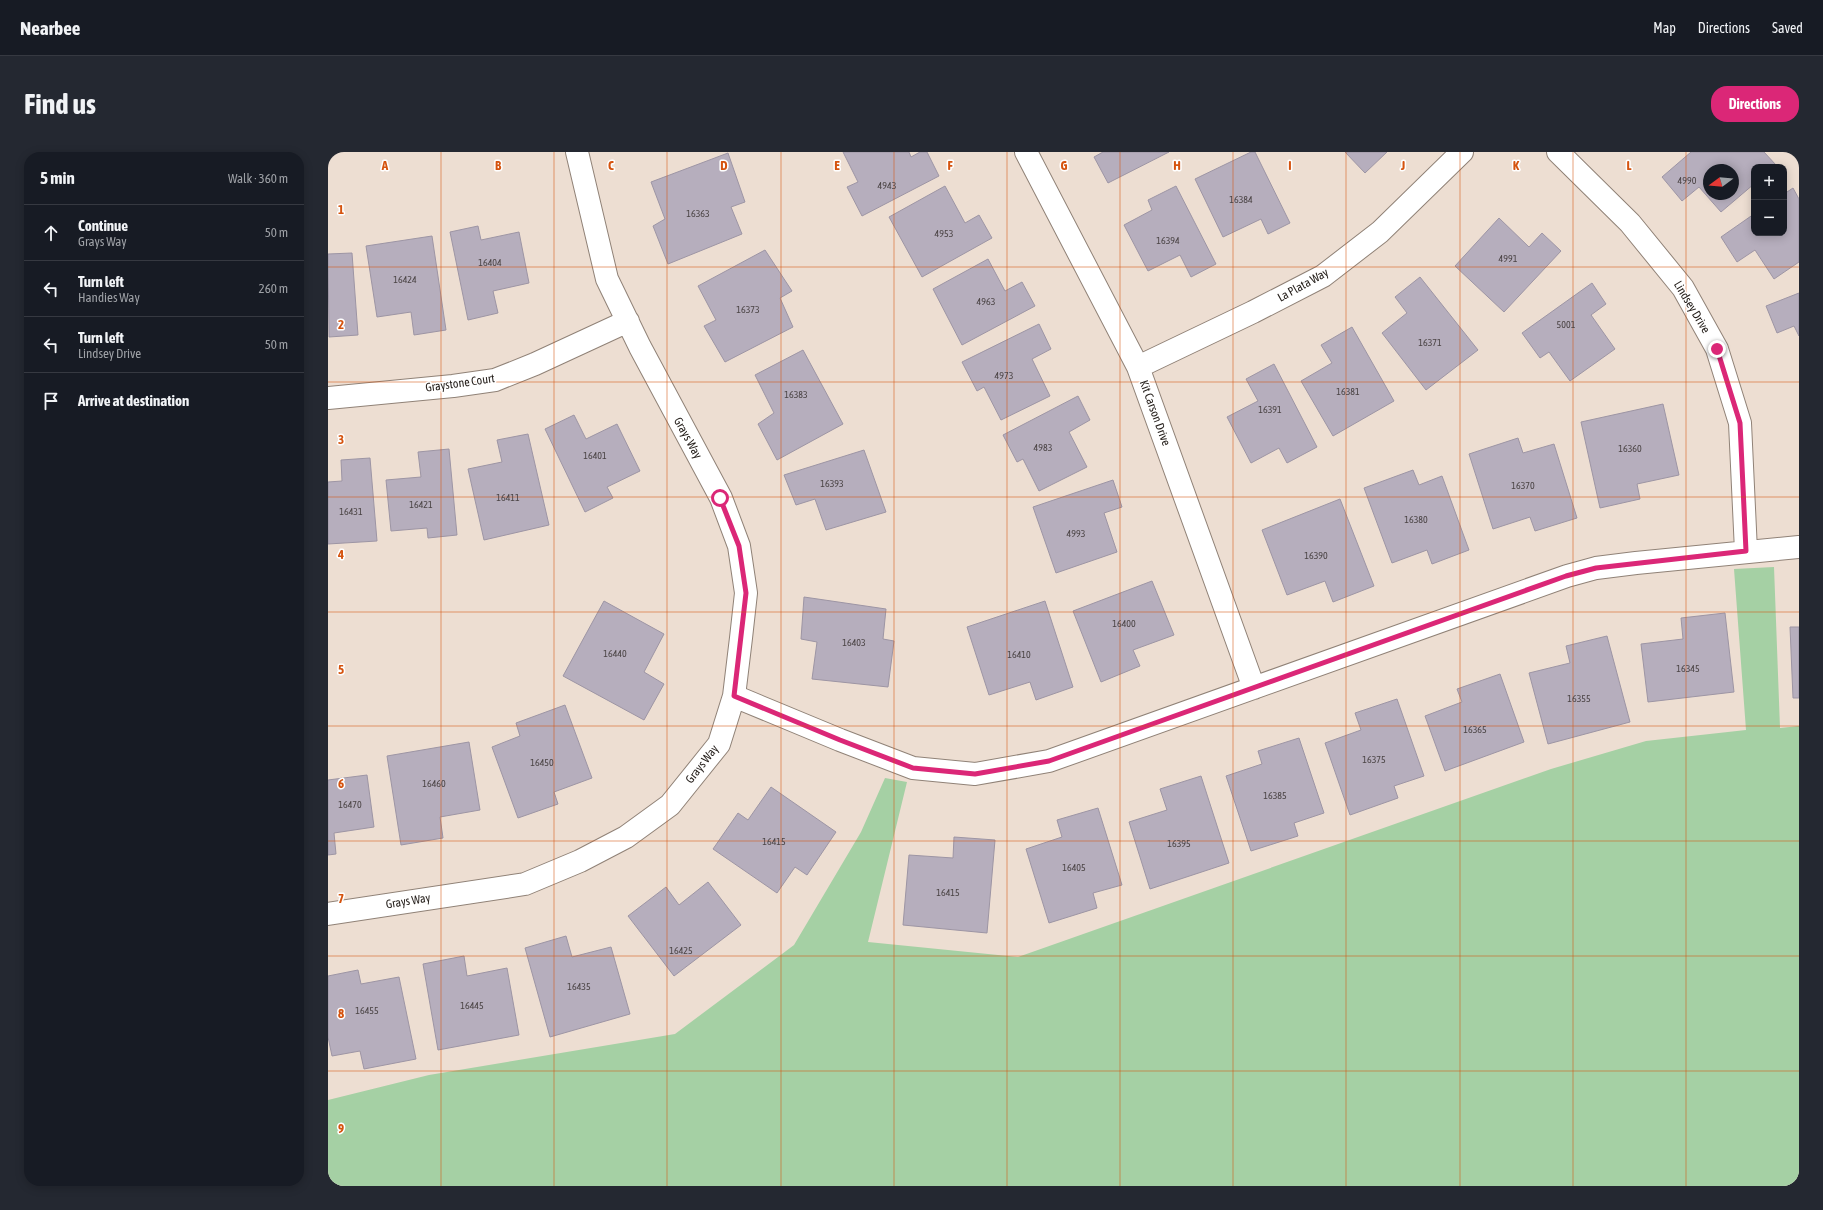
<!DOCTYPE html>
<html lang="en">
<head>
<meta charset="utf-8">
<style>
  :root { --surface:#171b24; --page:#242831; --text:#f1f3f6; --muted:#9ea1a6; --line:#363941; --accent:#db2777 }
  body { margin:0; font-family:"Asap Condensed",sans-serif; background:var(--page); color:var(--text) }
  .controls { position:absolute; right:12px; top:12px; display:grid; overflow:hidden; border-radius:8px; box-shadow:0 2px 10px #0003 }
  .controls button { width:36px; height:36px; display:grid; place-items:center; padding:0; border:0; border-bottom:1px solid var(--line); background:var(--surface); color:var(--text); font:20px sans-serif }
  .compass { position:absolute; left:1375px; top:12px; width:36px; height:36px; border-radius:50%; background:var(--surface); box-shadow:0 2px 10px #0003; rotate:254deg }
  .stop { position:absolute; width:12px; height:12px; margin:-9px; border:3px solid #db2777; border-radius:50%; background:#fff }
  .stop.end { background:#db2777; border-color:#fff; box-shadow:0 1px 4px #0008 }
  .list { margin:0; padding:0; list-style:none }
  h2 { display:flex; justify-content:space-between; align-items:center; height:52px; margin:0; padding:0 16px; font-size:17px }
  h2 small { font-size:13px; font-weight:400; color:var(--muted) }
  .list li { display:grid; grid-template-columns:26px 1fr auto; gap:12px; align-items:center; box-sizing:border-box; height:56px; padding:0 16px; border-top:1px solid var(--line) }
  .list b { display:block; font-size:15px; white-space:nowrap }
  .list p { margin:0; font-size:13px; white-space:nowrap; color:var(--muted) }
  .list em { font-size:13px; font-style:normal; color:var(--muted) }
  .icon { flex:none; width:22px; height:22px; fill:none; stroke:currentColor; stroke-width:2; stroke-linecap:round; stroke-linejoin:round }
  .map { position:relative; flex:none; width:1471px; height:1034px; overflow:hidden; border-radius:16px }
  header { display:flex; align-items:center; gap:24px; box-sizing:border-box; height:56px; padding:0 20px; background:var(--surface); border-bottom:1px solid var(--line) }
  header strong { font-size:19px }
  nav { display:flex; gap:22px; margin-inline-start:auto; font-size:14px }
  .intro { display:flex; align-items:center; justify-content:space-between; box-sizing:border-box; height:96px; padding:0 24px }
  h1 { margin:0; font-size:28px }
  .button { padding:10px 18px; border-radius:16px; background:var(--accent); color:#fff; font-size:14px; font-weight:700 }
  main { display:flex; gap:24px; padding:0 24px }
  aside { flex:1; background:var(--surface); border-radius:16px; box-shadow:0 2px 10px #0003 }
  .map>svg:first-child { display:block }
  .green { fill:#a5d0a4 }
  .building { fill:#b6aebd; stroke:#9d95a4; fill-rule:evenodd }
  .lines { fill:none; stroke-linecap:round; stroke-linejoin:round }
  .minor-casing { stroke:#908277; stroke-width:24 }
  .minor { stroke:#fff; stroke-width:22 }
  .route { stroke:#db2777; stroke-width:5 }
  .grid { fill:none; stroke:#d5530e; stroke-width:1; stroke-opacity:0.55 }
  .labels { text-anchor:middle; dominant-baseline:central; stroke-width:3; stroke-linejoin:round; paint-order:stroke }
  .number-label { font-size:10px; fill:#4b4445 }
  .street-label { font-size:12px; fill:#27211d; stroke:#fff }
  .grid-label { font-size:13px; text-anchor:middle; font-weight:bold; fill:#d5530e; stroke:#fff; stroke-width:3; stroke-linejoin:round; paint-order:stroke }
</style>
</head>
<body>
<header>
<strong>Nearbee</strong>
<nav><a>Map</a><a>Directions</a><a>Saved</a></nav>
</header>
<div class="intro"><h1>Find us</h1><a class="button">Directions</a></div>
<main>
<aside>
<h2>5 min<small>Walk · 360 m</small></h2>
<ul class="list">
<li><svg class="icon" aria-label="ahead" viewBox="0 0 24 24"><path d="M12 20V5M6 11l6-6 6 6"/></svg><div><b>Continue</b><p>Grays Way</p></div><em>50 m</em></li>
<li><svg class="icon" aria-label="left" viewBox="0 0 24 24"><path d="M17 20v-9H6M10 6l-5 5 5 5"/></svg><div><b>Turn left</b><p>Handies Way</p></div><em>260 m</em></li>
<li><svg class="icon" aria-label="left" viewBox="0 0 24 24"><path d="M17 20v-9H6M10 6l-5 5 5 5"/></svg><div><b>Turn left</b><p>Lindsey Drive</p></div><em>50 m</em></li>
<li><svg class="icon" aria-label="arrive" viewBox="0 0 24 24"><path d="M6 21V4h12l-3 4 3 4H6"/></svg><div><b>Arrive at destination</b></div></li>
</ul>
</aside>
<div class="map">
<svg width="1471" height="1034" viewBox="0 0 1471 1034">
  <rect width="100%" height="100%" fill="#edded2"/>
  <path class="green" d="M1446,415l6,161 19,-2v460h-1471v-86l101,-25 246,-41 119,-89 67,-113 24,-54 22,4 -39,160 150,15 533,-188 95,-28 100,-11 -12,-161z"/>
  <path class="building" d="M515,0h66l2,5 9,-5h7l12,24 -77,40 -15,-29 11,-5z
    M775,0h66l-61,31 -14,-26z
    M923,0h4l35,71 -22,11 -7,-15 -38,18 -28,-58z
    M1017,0h42l-22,21z
    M1363,0h73l12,13 -2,2h-20v17l-33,28 -22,-25 -17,14 -20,-24zM1381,18h24v24h-24z
    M400,1l17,49 -14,5 11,27 -74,30 -15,-38 12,-7 -14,-37z
    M617,34l20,37 14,-8 13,23 -70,39 -33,-60z
    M848,34l40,78 -25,13 -11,-22 -32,16 -24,-46 28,-15 -4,-10z
    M1465,36l6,11v63l-25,17 -19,-29 -18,12 -16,-25 33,-23v19h30v-39z
    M1171,66l30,29 13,-14 19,18 -57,61 -49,-46z
    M150,74l3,14 38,-8 10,51 -36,8 5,22 -30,7 -18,-88z
    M104,84l14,94 -32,5 -3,-23 -34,5 -11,-71z
    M437,98l27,41 -12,7 13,29 -68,35 -21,-36 12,-6 -18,-34z
    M24,101l6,82 -29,2 -1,-83z
    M660,107l17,32 17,-9 13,24 -73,39 -29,-56z
    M1092,125l58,73 -52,40 -44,-57 25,-20 -12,-16z
    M1264,131l14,21 -15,11 24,34 -45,32 -21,-29 -9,6 -18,-25z
    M1471,141v43l-5,-10 -17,7 -11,-27z
    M711,172l12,25 -19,10 18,37 -49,24 -17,-33 -7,4 -15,-29z
    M1024,175l42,74 -61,35 -32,-55 31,-18 -11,-18z
    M475,198l40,74 -66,36 -19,-36 16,-11 -19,-38z
    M946,212l43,83 -30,16 -8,-15 -28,15 -24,-46 31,-16 -12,-22z
    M750,244l12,24 -21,12 18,35 -48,24 -16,-32 -6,3 -14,-27z
    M1335,252l16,71 -42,9 3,15 -40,9 -19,-86z
    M246,263l12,24 31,-15 23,47 -33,16 6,11 -28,14 -40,-83z
    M200,282l21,91 -65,15 -16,-71 34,-7 -5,-22z
    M1190,286l5,15 31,-9 23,74 -42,13 -5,-14 -37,12 -24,-75z
    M121,297l8,86 -29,3 -1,-10 -36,3 -5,-51 35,-3 -3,-25z
    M536,298l22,62 -60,18 -11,-31 -19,6 -12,-30z
    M42,306l7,83 -49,3v-62l14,-1 -1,-21z
    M1085,318l6,15 23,-9 27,74 -37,14 -5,-14 -35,13 -28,-75z
    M785,328l9,27 -18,6 13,39 -61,21 -23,-66z
    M1012,347l34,87 -41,16 -8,-21 -38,14 -25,-65z
    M824,429l22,54 -41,15 7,16 -39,16 -28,-71z
    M476,445l82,12 -3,30 11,2 -6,46 -76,-8 5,-37 -16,-3z
    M276,449l60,33 -20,38 20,12 -20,36 -81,-44z
    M717,449l28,86 -37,13 -6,-18 -41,13 -22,-68z
    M1397,461l9,79 -86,10 -7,-58 42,-5 -2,-21z
    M1462,475h9v71h-6z
    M1279,484l23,86 -82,22 -19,-71 41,-10 -4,-17z
    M1172,522l24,68 -79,29 -20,-55 37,-14 -5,-13z
    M1069,547l27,77 -30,10 4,12 -48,17 -25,-72 36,-13 -6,-17z
    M237,553l27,73 -38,14 4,12 -40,14 -26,-71 28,-11 -4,-13z
    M971,586l25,75 -30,10 4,13 -47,15 -25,-75 36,-12 -4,-13z
    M141,590l11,68 -40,7 3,21 -42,7 -14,-89z
    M39,623l7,52 -40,6 2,21 -8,1v-75z
    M873,624l28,87 -79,26 -21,-67 38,-12 -7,-21z
    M443,635l65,45 -29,43 -12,-8 -18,26 -64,-44 25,-36 10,7z
    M770,656l24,77 -29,8 4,15 -48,15 -23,-74 36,-12 -5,-17z
    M626,685l41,3 -8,93 -84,-8 6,-70 44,3z
    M380,730l33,43 -67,51 -46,-60 38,-29 13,18z
    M238,784l6,21 39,-10 19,67 -80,23 -25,-89z
    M136,804l3,20 40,-8 12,67 -81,15 -15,-86z
    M30,818l3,14 38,-7 17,82 -52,10 -4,-18 -28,5 -4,-19v-61z"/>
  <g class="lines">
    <defs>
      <path id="minor" d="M698,0l112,215 116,321
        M1230,0l72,71 53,65 34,61 23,74 6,128
        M810,215l115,-55 70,-36 57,-44 82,-80
        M0,246l125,-12 42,-6 40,-16 93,-43
        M406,544l106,44 73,28 62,6 74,-13 518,-185 29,-8 40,-5 163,-16
        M0,762l197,-30 55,-23 46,-24 44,-32 49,-61 15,-48 7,-58 5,-45 -7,-47 -18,-48 -81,-151 -33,-68 -30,-127"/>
    </defs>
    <use href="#minor" class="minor-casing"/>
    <use href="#minor" class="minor"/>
  </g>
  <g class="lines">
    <path class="route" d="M392,346l19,48 7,47 -12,103 106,44 73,28 62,6 74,-13 517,-185 30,-8 150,-17 -6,-128 -23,-74"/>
  </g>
  <path class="grid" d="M113,0v1034M226,0v1034M339,0v1034M453,0v1034M566,0v1034M679,0v1034M792,0v1034M905,0v1034M1018,0v1034M1132,0v1034M1245,0v1034M1358,0v1034M0,115h1471M0,230h1471M0,345h1471M0,460h1471M0,574h1471M0,689h1471M0,804h1471M0,919h1471"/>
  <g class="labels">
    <g class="number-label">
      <text x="1359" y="28">4990</text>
      <text x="559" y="33">4943</text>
      <text x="913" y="47">16384</text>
      <text x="370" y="61">16363</text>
      <text x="616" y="81">4953</text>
      <text x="840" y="88">16394</text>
      <text x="1180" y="106">4991</text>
      <text x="162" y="110">16404</text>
      <text x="77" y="127">16424</text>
      <text x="658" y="149">4963</text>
      <text x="420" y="157">16373</text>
      <text x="1238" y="172">5001</text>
      <text x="1102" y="190">16371</text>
      <text x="676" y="223">4973</text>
      <text x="1020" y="239">16381</text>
      <text x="468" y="242">16383</text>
      <text x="942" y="257">16391</text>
      <text x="715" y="295">4983</text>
      <text x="1302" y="296">16360</text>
      <text x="267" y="303">16401</text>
      <text x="504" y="331">16393</text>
      <text x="1195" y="333">16370</text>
      <text x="180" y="345">16411</text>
      <text x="93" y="352">16421</text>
      <text x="23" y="359">16431</text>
      <text x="1088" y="367">16380</text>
      <text x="748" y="381">4993</text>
      <text x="988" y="403">16390</text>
      <text x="796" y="471">16400</text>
      <text x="526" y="490">16403</text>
      <text x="287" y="501">16440</text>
      <text x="691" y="502">16410</text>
      <text x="1360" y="516">16345</text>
      <text x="1251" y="546">16355</text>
      <text x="1147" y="577">16365</text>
      <text x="1046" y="607">16375</text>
      <text x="214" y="610">16450</text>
      <text x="106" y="631">16460</text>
      <text x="947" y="643">16385</text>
      <text x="22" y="652">16470</text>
      <text x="446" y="689">16415</text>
      <text x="851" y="691">16395</text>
      <text x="746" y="715">16405</text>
      <text x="620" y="740">16415</text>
      <text x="353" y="798">16425</text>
      <text x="251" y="834">16435</text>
      <text x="144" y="853">16445</text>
      <text x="39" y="858">16455</text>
    </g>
    <g class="street-label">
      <text transform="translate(975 133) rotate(-29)">La Plata Way</text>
      <text transform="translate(1364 155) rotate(59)">Lindsey Drive</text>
      <text transform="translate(132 231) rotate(-8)">Graystone Court</text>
      <text transform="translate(827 261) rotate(70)">Kit Carson Drive</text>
      <text transform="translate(360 286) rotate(61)">Grays Way</text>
      <text transform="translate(374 612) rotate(-52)">Grays Way</text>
      <text transform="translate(80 749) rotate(-9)">Grays Way</text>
    </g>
  </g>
  <g class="grid-label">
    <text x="57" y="18">A</text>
    <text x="170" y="18">B</text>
    <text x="283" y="18">C</text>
    <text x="396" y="18">D</text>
    <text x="509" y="18">E</text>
    <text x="622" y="18">F</text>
    <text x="736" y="18">G</text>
    <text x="849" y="18">H</text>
    <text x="962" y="18">I</text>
    <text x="1075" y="18">J</text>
    <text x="1188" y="18">K</text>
    <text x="1301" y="18">L</text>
    <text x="13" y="62">1</text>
    <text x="13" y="177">2</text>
    <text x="13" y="292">3</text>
    <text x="13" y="407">4</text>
    <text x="13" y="522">5</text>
    <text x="13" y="636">6</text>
    <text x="13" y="751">7</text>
    <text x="13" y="866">8</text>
    <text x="13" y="981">9</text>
  </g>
</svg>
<div class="controls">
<button>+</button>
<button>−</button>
</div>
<svg class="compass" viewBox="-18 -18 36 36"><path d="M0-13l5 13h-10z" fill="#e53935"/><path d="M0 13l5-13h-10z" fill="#9ea1a6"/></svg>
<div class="stop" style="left:392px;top:346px"></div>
<div class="stop end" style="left:1389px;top:197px"></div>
</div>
</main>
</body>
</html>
